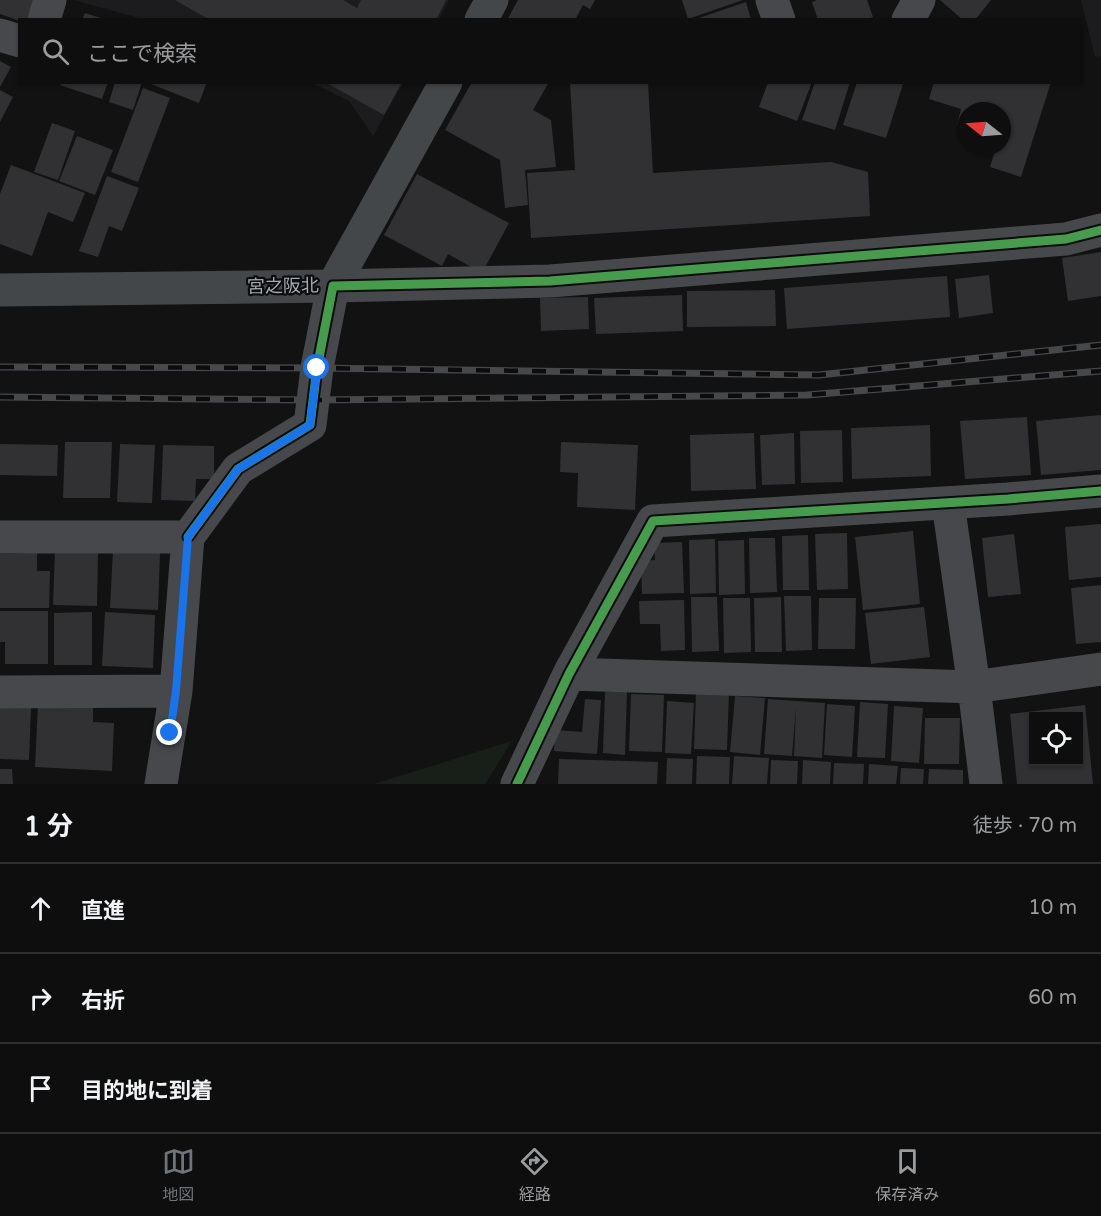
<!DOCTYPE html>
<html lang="ja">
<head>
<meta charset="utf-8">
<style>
  :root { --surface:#0e0e0e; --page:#171717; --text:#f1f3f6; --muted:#9b9c9e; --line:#2e2e2e; --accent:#6f757c }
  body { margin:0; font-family:"Varela Round","Noto Sans JP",sans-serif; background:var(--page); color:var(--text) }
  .controls { position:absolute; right:18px; bottom:18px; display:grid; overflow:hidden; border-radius:0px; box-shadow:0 2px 4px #0004 }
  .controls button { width:54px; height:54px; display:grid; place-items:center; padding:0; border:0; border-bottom:2px solid var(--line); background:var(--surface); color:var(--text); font:30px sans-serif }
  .compass { position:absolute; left:957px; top:102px; width:54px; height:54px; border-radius:50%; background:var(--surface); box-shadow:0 2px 4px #0004; rotate:287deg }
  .stop { position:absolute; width:18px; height:18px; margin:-14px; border:4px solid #1a73e8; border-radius:50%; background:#fff }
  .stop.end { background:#1a73e8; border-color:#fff; box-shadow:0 2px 6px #0008 }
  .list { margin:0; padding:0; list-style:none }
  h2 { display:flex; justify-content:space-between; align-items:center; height:78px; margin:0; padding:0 24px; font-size:26px }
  h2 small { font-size:20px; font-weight:400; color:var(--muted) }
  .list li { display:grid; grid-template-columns:39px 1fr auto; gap:18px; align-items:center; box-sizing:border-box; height:90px; padding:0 24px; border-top:2px solid var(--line) }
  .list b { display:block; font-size:22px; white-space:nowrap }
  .list em { font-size:20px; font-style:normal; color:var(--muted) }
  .icon { flex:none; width:33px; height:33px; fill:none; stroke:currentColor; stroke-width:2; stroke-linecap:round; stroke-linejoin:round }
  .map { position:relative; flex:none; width:1101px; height:784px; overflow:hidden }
  .search { position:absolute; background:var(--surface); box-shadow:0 2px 4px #0004; left:18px; right:18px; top:18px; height:66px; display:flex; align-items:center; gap:15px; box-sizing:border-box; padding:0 21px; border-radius:0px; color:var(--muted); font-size:22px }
  .sheet { height:348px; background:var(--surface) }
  nav { display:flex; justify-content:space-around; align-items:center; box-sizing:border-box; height:84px; border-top:2px solid var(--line); background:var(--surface); font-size:16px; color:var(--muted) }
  nav a { display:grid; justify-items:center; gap:3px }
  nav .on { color:var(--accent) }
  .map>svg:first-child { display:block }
  .built { fill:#1c1c1e }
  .green { fill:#181f18 }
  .building { fill:#313133; fill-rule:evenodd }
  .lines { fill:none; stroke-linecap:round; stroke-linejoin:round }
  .street { stroke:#46484b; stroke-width:33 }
  .secondary { stroke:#444749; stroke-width:33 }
  .rail-casing { stroke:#46484a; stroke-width:7 }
  .rail { stroke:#0c0c0e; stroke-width:4.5; stroke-dasharray:14; stroke-linecap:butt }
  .cycleway-casing { stroke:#0c0c0e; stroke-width:13 }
  .cycleway { stroke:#469c4c; stroke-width:9 }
  .route { stroke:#1a73e8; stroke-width:8 }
  .labels { text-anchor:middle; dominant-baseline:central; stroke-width:4.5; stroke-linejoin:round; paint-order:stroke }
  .street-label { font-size:18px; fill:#a1aab5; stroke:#0c0c0e }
</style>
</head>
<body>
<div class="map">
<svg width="1101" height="784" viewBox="0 0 1101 784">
  <rect width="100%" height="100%" fill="#121212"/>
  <path class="built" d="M74,0h375l-11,20 -296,-1z
    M1081,0h20v56l-6,1z
    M312,83h91l-30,53 -24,-35z"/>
  <path class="green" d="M512,741l-27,43h-111z"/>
  <path class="building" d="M0,0h34l-7,20 -7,1 -20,-7z
    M175,0h168l14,8 4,-8h85l-10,20h-226z
    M518,0h77l-5,9 -7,-4 -8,15h-68z
    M682,0h61l-55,19z
    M817,0h50l6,17 -8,3h-47l-6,-18z
    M940,0h51l-16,20h-12z
    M746,2l5,18h-55v-1z
    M85,13l19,6v1h-22z
    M0,61l11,6 -11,20z
    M61,82h47l-6,17 -42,-14z
    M115,82h27l-9,28 -24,-8z
    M146,82h61l-8,21z
    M325,82h77l-18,33z
    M472,82h77l-16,28 18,10 5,47 -31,3 3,35 -23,3 -5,-48 -55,-30z
    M570,82h78l5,91 178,-11 37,10 2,44 -339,22 -4,-65 48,-3z
    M768,82h44l-15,39 -38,-14z
    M815,82h35l-15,48 -33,-10z
    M857,82h40l6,2 -17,54 -43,-13z
    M934,82h117l-30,95 -31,-10 6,-20h6v-36h-36v17l-9,-3 4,-16 -32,-10z
    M143,88l27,10 -32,84 -27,-10z
    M0,90l13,7 -13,25z
    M52,123l23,8 -17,49 -24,-8z
    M77,136l36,14 -18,45 -36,-14z
    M11,165l74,28 -12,29 -25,-10 -16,44 -32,-12v-50z
    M417,174l92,49 -27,50 -34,-19 -6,12 -58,-31z
    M107,176l32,12 -17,43 -13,-5 -11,31 -19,-6z
    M1101,252v44l-33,5 -6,-43z
    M989,275l4,38 -34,5 -4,-39z
    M947,276l3,41 -163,12 -3,-41z
    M775,290l1,36 -89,1v-36z
    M682,295l1,36 -87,3 -2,-36z
    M588,297l1,32 -48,2 -1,-33z
    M1101,415v55l-60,5 -5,-54z
    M1027,417l4,58 -66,4 -5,-58z
    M930,425l1,51 -79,3 -1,-51z
    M842,430l1,52 -42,1 -1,-52z
    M754,433l2,56 -65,2 -1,-56z
    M794,433l1,51 -33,1 -2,-50z
    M65,442h47l-2,56h-47z
    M561,442l77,3 -3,65 -58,-3 1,-34 -18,-1z
    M0,444l58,1 -1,31 -57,-1z
    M120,444l35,1 -3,58 -35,-1z
    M163,445l51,1v33h-18l-1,22 -34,-1z
    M1101,524v53l-32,3 -4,-53z
    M913,531l7,73 -57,6 -8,-73z
    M847,533l1,56 -31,1 -2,-56z
    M1014,534l7,60 -33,3 -6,-59z
    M808,535l1,55h-26l-1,-54z
    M749,538h26l2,54 -27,1z
    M715,539l1,54 -26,1 -1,-54z
    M744,540l1,54 -26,1 -1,-54z
    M682,542l2,51 -42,1 -1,-33 14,-1 -1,-17z
    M55,550l43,1 -1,55 -44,-1z
    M113,550l47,3 -2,57 -48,-2z
    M37,553v18h13l-1,37h-49v-54z
    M1101,585v57l-25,2 -5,-56z
    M784,596h27l1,54 -26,1z
    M691,597h26l2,54 -27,1z
    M781,597l1,55h-27l-1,-54z
    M723,598h27l1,54 -27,1z
    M819,598h37l-1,51h-37z
    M684,600l1,50 -24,1 -1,-27h-20l-1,-23z
    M924,607l6,50 -59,7 -6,-51z
    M0,611h48v53h-43v-22h-5z
    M92,612v53h-38v-52z
    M105,612l50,3 -2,53 -51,-2z
    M696,691l33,1 -2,58 -33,-1z
    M605,692h22l-2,63 -22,-2z
    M631,694l33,1 -2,57 -33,-1z
    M735,696l30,2 -5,57 -30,-3z
    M585,699l16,1 -4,54 -43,-3 1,-21 27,2z
    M768,699l57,4 -3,55 -28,-2 2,-49 -4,49 -28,-2z
    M667,701l27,2 -3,51 -26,-1z
    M860,702l28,2 -3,54 -28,-1z
    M38,703l55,3v16l21,1 -2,48 -77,-4z
    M827,704l28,2 -3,51 -28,-2z
    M1085,705l8,79h-76l-7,-70zM1034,716h44v46h-44z
    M894,706l29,2 -4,55 -28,-2z
    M0,707l31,1 -2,52 -29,-1z
    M925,718h35l-1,46h-35z
    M697,756l33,1 -1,27h-33z
    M734,756l35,2 -2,26h-35z
    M667,758l26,1 -1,25h-26z
    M559,759l99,3 -1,22h-99z
    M771,760l27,1 -1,23h-27z
    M803,760l28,2 -1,22h-28z
    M834,763l30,1 -1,20h-30z
    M869,764l29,2 -2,18h-28z
    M901,768l23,1 -1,15h-23z
    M0,769h12l1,15h-13z
    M929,769l34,1v14h-35z"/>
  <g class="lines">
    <path class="street" d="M772,0l7,20
      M44,20l6,-20
      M908,20l11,-20
      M0,35l20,6
      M948,503l26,184 12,97
      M0,537h188l-12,154 -15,93
      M188,537l50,-68 72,-44 7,-57 16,-82 217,-5 516,-42 35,-9
      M569,674l405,13 127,-18
      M0,692l176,-1
      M517,784l52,-110 84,-153 355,-22 93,-8"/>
    <path class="secondary" d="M481,20l11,-20
      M0,290l333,-4 113,-204"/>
    <defs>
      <path id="rail" d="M0,367l317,1 502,7 282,-30
        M0,397l313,3 494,-5 294,-24"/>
    </defs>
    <use href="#rail" class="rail-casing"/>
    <use href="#rail" class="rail"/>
    <defs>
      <path id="cycleway" d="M188,537l50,-68 72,-44 7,-57 16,-82 217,-5 516,-42 35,-9
        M517,784l52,-110 84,-153 355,-22 93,-8"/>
    </defs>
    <use href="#cycleway" class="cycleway-casing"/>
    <use href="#cycleway" class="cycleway"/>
  </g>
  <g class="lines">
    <path class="route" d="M170,733l6,-42 12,-154 50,-68 72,-44 7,-57"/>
  </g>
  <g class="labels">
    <g class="street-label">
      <text transform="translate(283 286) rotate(-1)">宮之阪北</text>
    </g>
  </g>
</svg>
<div class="controls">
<button><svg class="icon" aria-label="locate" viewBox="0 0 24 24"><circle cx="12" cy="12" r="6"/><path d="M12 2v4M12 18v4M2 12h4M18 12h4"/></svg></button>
</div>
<svg class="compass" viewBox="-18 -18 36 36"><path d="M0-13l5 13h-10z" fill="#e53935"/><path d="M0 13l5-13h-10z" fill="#9b9c9e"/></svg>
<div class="stop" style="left:317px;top:368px"></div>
<div class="stop end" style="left:170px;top:733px"></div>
<div class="search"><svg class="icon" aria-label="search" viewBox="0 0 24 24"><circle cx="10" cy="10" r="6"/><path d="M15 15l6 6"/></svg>ここで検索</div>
</div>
<section class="sheet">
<h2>1 分<small>徒歩 · 70 m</small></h2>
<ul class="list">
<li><svg class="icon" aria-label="ahead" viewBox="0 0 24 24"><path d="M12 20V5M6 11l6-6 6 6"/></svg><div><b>直進</b></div><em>10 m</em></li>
<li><svg class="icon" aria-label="right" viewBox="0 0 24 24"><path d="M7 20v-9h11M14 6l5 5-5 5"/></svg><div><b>右折</b></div><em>60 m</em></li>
<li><svg class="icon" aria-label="arrive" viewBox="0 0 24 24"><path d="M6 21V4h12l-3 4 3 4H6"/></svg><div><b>目的地に到着</b></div></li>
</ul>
</section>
<nav>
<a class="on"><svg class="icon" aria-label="map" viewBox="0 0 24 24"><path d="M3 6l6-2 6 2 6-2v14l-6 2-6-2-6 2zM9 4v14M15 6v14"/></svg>地図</a>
<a><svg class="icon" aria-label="directions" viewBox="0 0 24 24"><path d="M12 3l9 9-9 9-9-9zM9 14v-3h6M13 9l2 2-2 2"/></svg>経路</a>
<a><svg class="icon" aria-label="saved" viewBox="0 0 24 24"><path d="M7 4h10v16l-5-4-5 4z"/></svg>保存済み</a>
</nav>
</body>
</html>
